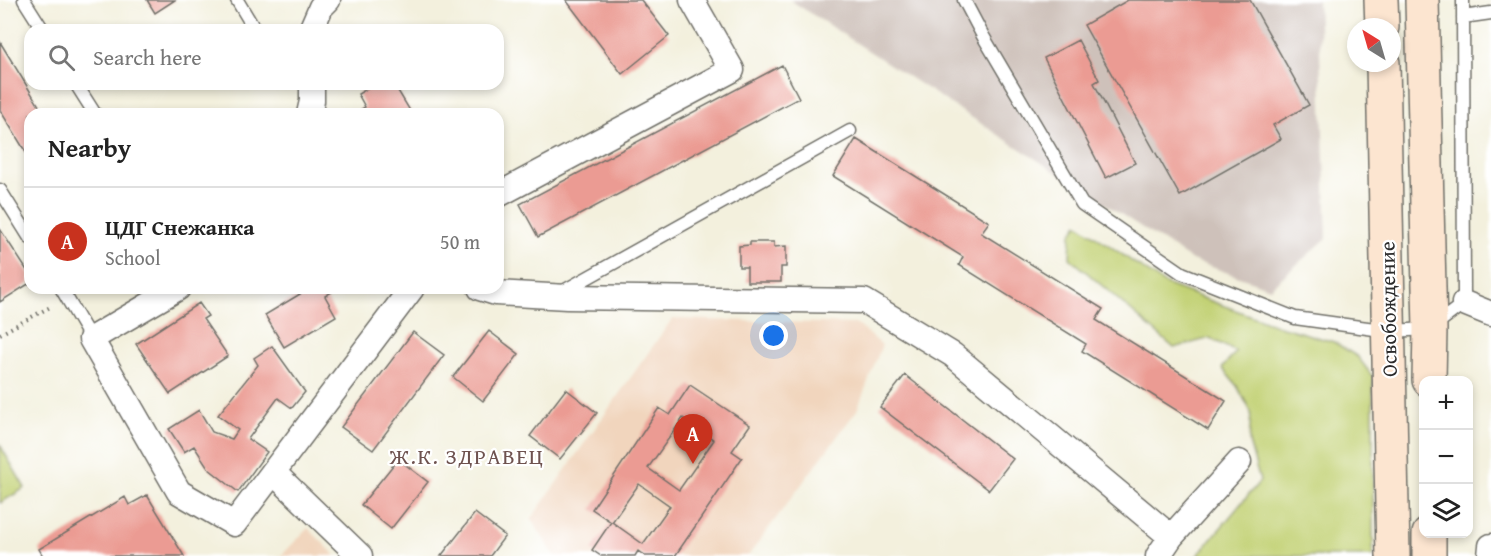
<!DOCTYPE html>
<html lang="en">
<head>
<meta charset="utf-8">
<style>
  :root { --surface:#fff; --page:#f6f6f6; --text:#222; --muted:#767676; --line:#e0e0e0; --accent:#c8321e }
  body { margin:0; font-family:"Gentium Book Plus",serif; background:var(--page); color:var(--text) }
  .controls { position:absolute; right:18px; bottom:18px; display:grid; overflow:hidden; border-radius:12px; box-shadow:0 3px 9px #0003 }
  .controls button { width:54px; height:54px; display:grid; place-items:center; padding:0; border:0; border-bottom:2px solid var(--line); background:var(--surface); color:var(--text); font:30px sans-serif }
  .compass { position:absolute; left:1347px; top:18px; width:54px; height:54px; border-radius:50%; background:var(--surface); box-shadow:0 3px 9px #0003; rotate:323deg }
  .you { position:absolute; left:774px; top:336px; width:21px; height:21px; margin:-15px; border:4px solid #fff; border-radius:50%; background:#1a73e8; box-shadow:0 0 0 9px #1a73e833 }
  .badge { display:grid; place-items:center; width:39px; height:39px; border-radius:50%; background:var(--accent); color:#fff; font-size:20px; font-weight:700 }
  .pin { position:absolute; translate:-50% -50px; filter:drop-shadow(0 2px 3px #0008) }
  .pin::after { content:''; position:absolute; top:32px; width:21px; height:18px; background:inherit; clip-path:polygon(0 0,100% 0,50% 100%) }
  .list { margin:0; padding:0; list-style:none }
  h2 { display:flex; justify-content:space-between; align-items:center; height:78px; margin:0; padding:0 24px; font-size:26px }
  h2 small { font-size:20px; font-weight:400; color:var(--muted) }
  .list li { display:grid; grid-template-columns:39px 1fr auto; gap:18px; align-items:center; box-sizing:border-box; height:108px; padding:0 24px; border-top:2px solid var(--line) }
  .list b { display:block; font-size:22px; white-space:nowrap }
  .list p { margin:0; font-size:20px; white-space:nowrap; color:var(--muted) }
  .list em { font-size:20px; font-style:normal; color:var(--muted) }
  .icon { flex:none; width:33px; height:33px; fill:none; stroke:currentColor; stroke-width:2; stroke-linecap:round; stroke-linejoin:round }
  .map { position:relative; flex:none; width:1491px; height:556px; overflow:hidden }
  .search { position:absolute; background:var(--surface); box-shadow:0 3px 9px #0003; left:24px; top:24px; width:480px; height:66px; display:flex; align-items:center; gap:15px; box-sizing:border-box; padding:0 21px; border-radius:18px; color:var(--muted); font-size:22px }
  .panel { position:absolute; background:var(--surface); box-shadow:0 3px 9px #0003; left:24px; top:108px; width:480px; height:186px; border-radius:18px }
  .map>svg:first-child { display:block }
  .built { fill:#f1d5bd }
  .industrial { fill:#cec1ba }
  .green { fill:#c2d174; stroke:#767e50; stroke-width:1.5 }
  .building { fill:#eb9b93; fill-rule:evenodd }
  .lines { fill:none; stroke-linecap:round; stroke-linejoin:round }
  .lane-casing { stroke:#717069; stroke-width:15 }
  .street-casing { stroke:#717069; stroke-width:27 }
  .secondary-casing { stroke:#717069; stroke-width:36 }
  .path { stroke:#717069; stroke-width:4; stroke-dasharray:1.5 4.5; stroke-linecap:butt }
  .lane { stroke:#fff; stroke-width:12 }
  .street { stroke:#fff; stroke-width:24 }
  .secondary { stroke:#fce5d0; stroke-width:33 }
  .labels { text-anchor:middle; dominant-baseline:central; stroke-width:4.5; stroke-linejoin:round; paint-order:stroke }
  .street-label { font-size:21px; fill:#2b2b2b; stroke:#fff }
  .neighbourhood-label { font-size:22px; letter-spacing:1.5px; fill:#6e524f; stroke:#fff }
</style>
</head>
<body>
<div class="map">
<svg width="1491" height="556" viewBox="0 0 1491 556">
  <rect width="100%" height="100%" fill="#fff"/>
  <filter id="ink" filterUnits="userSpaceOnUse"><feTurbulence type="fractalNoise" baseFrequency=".0167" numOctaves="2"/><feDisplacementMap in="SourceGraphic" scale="12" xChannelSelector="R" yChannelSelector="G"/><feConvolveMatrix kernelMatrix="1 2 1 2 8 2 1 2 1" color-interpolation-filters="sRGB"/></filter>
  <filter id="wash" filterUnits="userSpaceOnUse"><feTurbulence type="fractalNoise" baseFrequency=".008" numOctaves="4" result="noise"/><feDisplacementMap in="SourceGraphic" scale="24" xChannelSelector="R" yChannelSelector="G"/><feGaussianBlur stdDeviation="1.35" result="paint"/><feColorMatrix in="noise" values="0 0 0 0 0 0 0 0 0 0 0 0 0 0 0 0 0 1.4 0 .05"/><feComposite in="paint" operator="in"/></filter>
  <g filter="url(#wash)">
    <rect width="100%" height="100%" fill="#f3f0dd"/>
    <path class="built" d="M672,319l185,5 25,21 -25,65 -109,146h-193l-24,-37z
      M308,528l28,28h-55z"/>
    <path class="industrial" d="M790,0h528l9,238 -57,50 -78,-28z"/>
    <path class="green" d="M1078,224l87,60 111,41 58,17 24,15 15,20v179h-176l63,-75 -11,-39 2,-30 -14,-26 -15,-18 14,-16 -26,-14 -36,10 -104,-90 1,-24z
      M0,445l25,43 -25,15z"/>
    <g id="blocks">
      <path class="building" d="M147,0h28l-20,13z
        M566,0h75l28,36 -47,38z
        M1128,0h122l59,105 -36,20 8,14 -101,57 -96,-171z
        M1078,40l21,40 -5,3 41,80 -29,15 -62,-120z
        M0,42l44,72h-14v45l-30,-49z
        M782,65l17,33 -261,139 -18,-33z
        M375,84h19l18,30h-52l-2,-3 7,-4 -7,-13z
        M856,139l133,83 -8,11 122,76 -7,11 130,81 -18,29 -126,-79 4,-7 -127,-79 4,-8 -130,-81z
        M0,229l30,46v8l-30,19z
        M750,242h24v5l12,-1v21h-5v15h-34v-15h-8v-21l11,-1z
        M310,288h28l-13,8 11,20 -52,31 -19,-32z
        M199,303l9,13 -5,3 25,37 -58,38 -34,-50z
        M489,331l30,23 -36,47 -30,-24z
        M413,332l31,23 -71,95 -32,-23z
        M272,346l33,46 -13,16 -14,-10 -30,41 19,13 -29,40 -29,-23 -15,-23 -10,6 -15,-23 30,-19 13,22 20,7 6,-9 -20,-15 40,-50 -4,-7z
        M905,375l108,84 -24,31 -109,-83z
        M690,385l60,40 -18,26 10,7 -67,98h-30l-7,-5 -3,5h-34l-9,-6 19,-28 -19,-13 67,-101 11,7zM683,418l31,22 -35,50 -31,-22zM639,484l31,22 -27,38 -31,-22z
        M566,389l31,24 -37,46 -30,-23z
        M398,459l30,23 -37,47 -30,-24z
        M147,495l37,61h-141l-4,-7 86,-52 4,8z
        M475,513l30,23 -15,20h-49z"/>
    </g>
  </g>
  <g filter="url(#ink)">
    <use href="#blocks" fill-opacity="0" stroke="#717069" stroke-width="1.5"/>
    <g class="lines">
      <defs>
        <path id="lane" d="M24,0l19,30
          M237,0l18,30
          M964,0l19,36 99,168 100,69 113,45 94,13 41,-2 34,-26 -1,-303
          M1463,17l28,-4
          M76,84l19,30
          M0,190l30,48
          M61,288l30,51
          M560,293l290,-162"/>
        <path id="street" d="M311,30l10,-23 7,-7
          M309,114l3,-13v-17
          M498,195l234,-125 -40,-70
          M178,288l-87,51 88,153 55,32 178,-236
          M480,288l16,5 71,4 297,4 89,54 218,182
          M1464,303l27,11
          M273,472l87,84
          M1158,556l13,-19 68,-75
          M1490,556l1,-10"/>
        <path id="secondary" d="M1381,0l1,27
          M1422,0l8,329 -1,51
          M1383,63l10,493
          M1429,556v-22"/>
      </defs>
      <use href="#lane" class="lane-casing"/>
      <use href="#street" class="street-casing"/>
      <use href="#secondary" class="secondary-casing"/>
      <path class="path" d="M0,334l52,-28"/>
      <use href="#lane" class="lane"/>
      <use href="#street" class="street"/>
      <use href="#secondary" class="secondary"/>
    </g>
  </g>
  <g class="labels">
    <g class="street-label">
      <text transform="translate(1388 309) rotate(-91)">Освобождение</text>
    </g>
    <g class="neighbourhood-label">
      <text x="467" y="456">Ж.К. ЗДРАВЕЦ</text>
    </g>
  </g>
</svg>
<div class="controls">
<button>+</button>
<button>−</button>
<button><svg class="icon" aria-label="layers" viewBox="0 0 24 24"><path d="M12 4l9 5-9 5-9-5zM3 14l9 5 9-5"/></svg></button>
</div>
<svg class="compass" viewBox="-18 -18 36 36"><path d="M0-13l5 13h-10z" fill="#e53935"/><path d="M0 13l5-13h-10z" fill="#767676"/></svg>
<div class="you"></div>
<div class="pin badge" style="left:693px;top:464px">A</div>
<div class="search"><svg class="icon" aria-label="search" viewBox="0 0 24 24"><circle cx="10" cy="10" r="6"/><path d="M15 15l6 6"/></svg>Search here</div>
<section class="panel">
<h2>Nearby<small></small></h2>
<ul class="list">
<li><span class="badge">A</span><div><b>ЦДГ Снежанка</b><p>School</p></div><em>50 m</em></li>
</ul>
</section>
</div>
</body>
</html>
